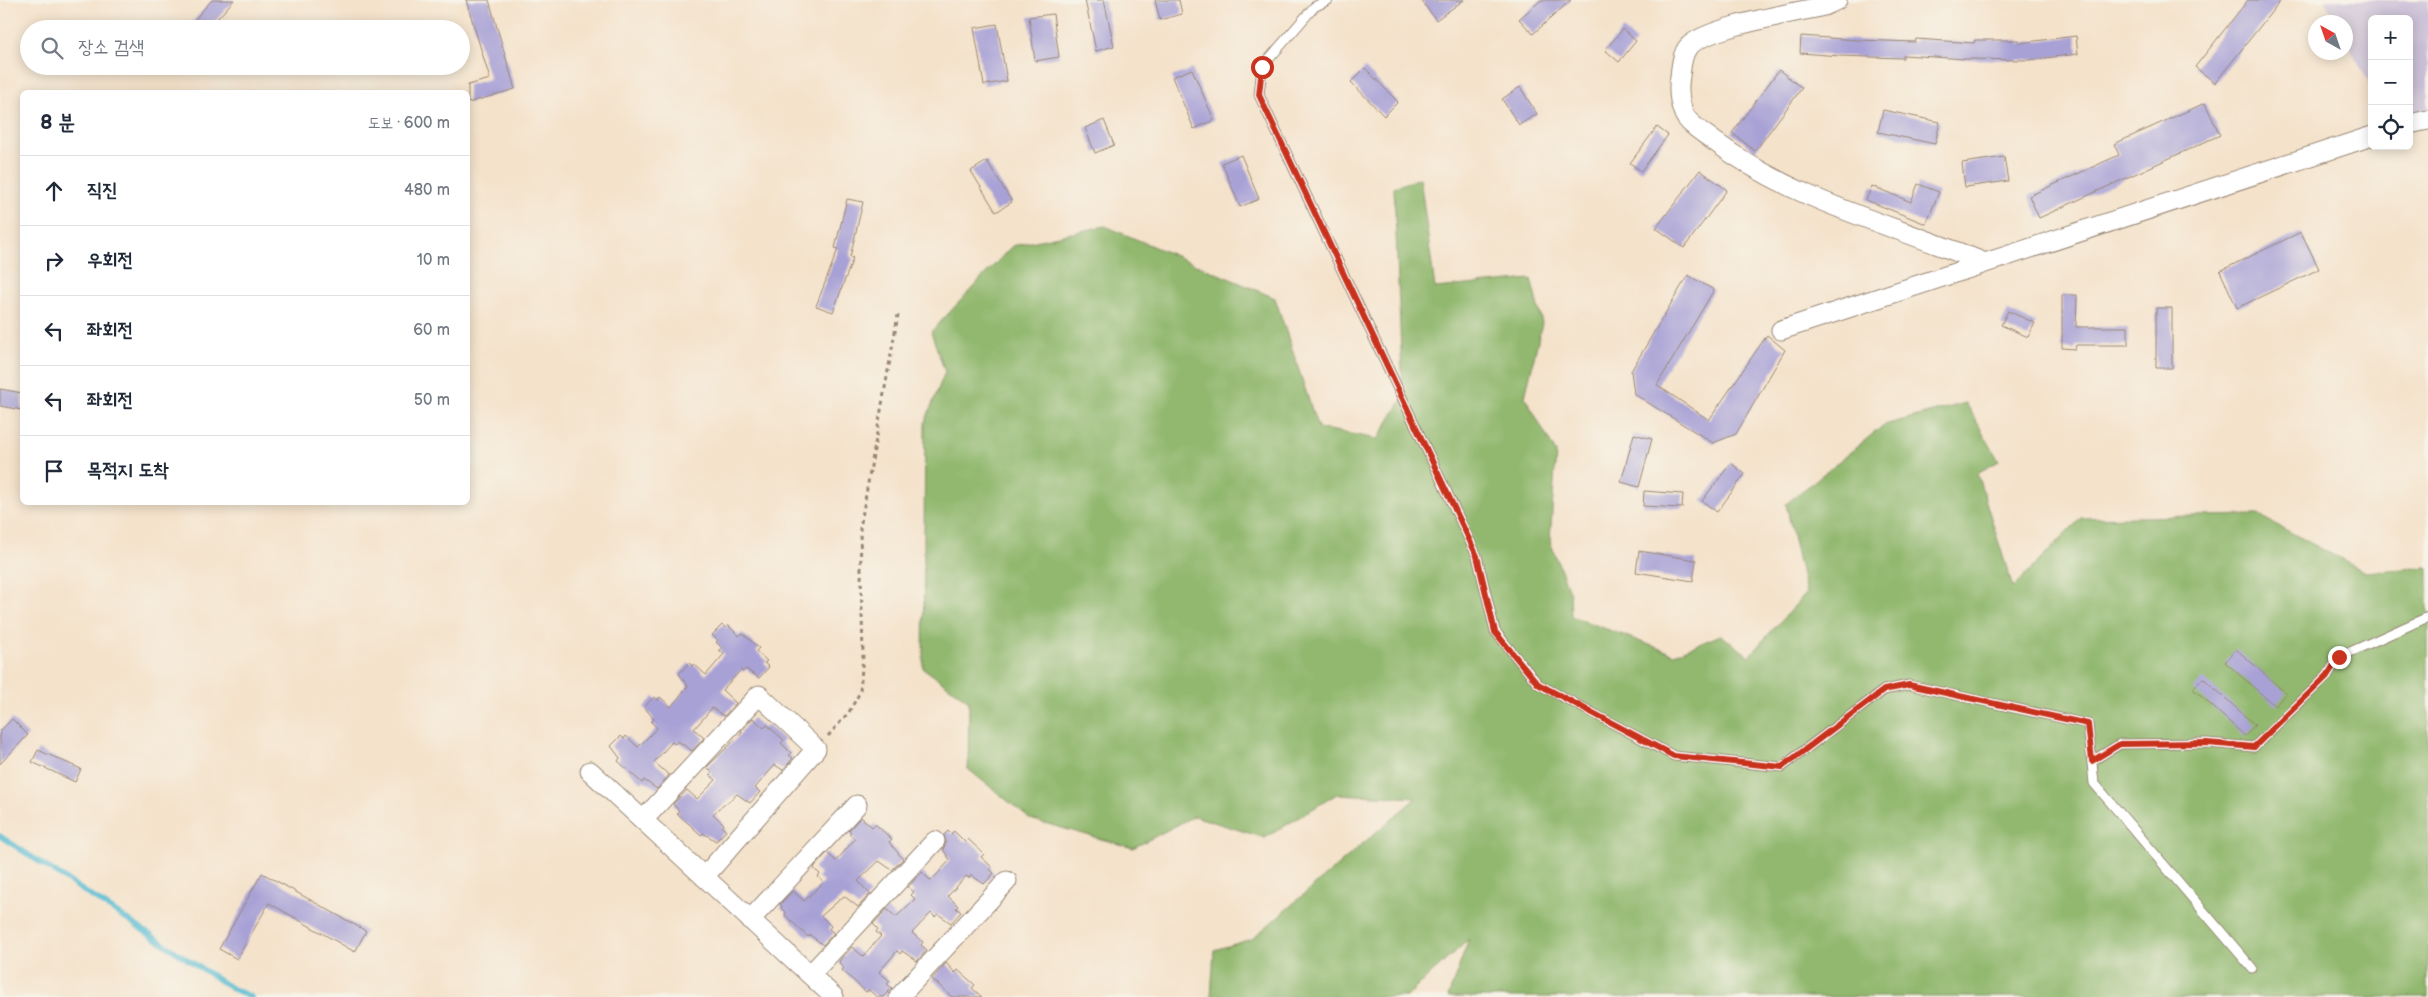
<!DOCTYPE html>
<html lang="ko">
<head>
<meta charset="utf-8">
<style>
  :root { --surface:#fff; --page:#f6f6f7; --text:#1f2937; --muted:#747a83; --line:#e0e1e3 }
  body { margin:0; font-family:"Balsamiq Sans","Poor Story",sans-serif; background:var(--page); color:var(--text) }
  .controls { position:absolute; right:15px; top:15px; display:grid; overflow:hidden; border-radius:8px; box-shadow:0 2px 12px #0003 }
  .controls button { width:45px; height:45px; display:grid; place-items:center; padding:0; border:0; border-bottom:1px solid var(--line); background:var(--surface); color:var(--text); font:25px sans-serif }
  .compass { position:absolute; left:2308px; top:15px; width:45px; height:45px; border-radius:50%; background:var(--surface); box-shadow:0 2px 12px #0003; rotate:320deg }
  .stop { position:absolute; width:15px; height:15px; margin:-11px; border:4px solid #c8321e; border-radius:50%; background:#fff }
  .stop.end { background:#c8321e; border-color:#fff; box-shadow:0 1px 5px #0008 }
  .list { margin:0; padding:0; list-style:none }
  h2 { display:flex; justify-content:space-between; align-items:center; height:65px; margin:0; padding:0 20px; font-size:21px }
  h2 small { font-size:16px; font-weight:400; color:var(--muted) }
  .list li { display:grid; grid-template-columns:32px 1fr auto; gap:15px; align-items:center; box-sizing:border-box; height:70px; padding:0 20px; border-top:1px solid var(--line) }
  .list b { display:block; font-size:19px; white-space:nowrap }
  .list em { font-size:16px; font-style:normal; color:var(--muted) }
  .icon { flex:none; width:28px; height:28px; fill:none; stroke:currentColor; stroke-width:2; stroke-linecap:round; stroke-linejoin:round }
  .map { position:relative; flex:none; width:2428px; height:997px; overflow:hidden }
  .search { position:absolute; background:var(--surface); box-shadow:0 2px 12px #0003; left:20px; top:20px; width:450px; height:55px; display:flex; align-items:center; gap:12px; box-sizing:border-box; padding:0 18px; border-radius:28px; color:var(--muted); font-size:19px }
  .panel { position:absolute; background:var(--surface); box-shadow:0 2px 12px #0003; left:20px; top:90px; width:450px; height:415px; border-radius:8px }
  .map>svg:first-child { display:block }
  .industrial { fill:#cabfd7 }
  .forest { fill:#91b86e; stroke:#667146 }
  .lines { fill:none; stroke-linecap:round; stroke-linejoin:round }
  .stream { stroke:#53bad1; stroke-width:5.5 }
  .building { fill:#a8a1d6 }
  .lane-casing { stroke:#988674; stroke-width:11 }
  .street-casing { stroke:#988674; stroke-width:21 }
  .path { stroke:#988674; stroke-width:3; stroke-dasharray:4 4; stroke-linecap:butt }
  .lane { stroke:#fff; stroke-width:9 }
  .street { stroke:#fff; stroke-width:19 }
  .route { stroke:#c8321e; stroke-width:6 }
</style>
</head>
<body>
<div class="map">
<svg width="2428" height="997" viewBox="0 0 2428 997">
  <rect width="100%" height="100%" fill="#f7f3e8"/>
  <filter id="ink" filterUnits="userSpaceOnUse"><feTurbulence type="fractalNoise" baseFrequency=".02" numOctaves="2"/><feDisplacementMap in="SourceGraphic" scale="10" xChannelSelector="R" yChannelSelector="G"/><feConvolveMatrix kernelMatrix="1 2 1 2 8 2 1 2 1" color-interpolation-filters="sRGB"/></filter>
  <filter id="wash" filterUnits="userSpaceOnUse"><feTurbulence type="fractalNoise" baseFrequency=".0096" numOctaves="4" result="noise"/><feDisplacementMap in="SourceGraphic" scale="20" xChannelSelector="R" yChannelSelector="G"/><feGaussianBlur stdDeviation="1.12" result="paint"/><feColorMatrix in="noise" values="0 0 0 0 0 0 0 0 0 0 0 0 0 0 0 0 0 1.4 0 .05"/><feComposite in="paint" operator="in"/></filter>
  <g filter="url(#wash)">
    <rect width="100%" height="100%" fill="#f4e2ca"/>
    <path class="industrial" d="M2324,0h104v109l-19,5v-95h-37v69l-26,-48v-18h-10z"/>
    <path class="forest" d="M1420,178l15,110 96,-9 11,44 -17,74 31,56 -6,88 20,53 1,22 103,38 47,-19 28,21 57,-63 -20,-89 98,-79 82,-22 33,58 -22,12 36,115 68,-70 177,-3 107,57 63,-5v430h-980l21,-58 -63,58h-195l3,-47 38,-11 164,-141 -79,-4 -72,44 -71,-22 -61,32 -103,-29 -62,-50 1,-68 -46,-33 2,-246 20,-50 -14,-40 81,-86 93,-20 170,72 43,130 60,11 25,-41 -9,-211z"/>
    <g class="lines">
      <path class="stream" d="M0,836l231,152 20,9"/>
    </g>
    <g id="blocks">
      <path class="building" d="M212,0h22l-26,29h-22z
        M466,0h23l26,89 -47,14v-18l22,-6z
        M1085,0h19l10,46 -18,5z
        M1155,0h24l3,14 -22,6z
        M1421,0h43l-28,20z
        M1541,0h30l-38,34 -14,-15z
        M2248,0h33l-66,83 -20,-16z
        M1053,14l6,43 -24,4 -6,-44z
        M997,24l10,57 -23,4 -10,-57z
        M1623,29l13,12 -17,21 -14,-12z
        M1801,36l56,4 58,2 1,-3 58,4 1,-3h44v3l57,-7 2,18 -50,6 -62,-1 -63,-4v3l-63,-2 -40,-3z
        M1365,68l33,34 -14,14 -33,-34z
        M1192,69l22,51 -20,9 -22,-52z
        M1779,70l23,18 -47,63 -23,-18z
        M1520,87l17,27 -18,11 -17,-26z
        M2205,103l15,32 -181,83 -10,-22 90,-41 -5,-11z
        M1883,110l57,12 -5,22 -57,-12z
        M1104,120l10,25 -19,8 -10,-25z
        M1657,127l11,8 -27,36 -11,-8z
        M1241,155l18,44 -19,8 -18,-44z
        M2004,157l4,24 -43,6 -3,-24z
        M987,161l25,41 -16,10 -25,-41z
        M1700,170l27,20 -43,58 -28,-20z
        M1918,184l21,8 -13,32 -60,-24 6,-14 39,16z
        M847,199l16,3 -13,55 3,1 -20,54 -17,-6 22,-57 -3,-1z
        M2301,232l18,37 -82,39 -17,-37z
        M1688,275l26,15 -57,95 52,35 58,-85 18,15 -49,84 -23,9 -79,-49 -3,-23z
        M2062,295h15l-1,32h52v18h-52l-1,4 -13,-1z
        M2156,308h16v60h-16z
        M2008,311l27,12 -7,14 -27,-12z
        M0,389l22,4v17l-22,-4z
        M1634,434l18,5 -13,48 -18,-5z
        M1731,463l14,11 -28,38 -15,-11z
        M1644,491l39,3 -1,14 -39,-2z
        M1639,551l57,9 -3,21 -57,-9z
        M722,625l4,3 2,-3 11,11 3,-3 17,15 -3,3 11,10 -3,2 5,4 -10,11 -13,-9 -3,3 -2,-2 -19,20 14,13 -12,13 -12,-8 -18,21 10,9 -12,13 -14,-10 -3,3 -3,-2 -18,20 15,13 -12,14 -13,-9 -2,3 -24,-22 2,-3 -9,-12 10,-10 3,3 2,-3 12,11 19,-19 -6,-6 3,-3 -10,-12 10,-10 4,3 2,-3 11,10 17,-21 -9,-12 10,-11 3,3 2,-2 12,11 18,-21 -5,-4 3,-2 -6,-6 2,-2 -6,-5z
        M2236,649l50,44 -11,13 -50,-44z
        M2203,678l52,47 -10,11 -52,-47z
        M753,718l11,10 3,-3 17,15 -3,3 10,10 -2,2 4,3 -10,12 -8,-5 -20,23 5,4 -10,11 -13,-9 -24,20 11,10 -2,3 4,4 -10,10 -13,-8 -2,2 -24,-22 2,-2 -6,-7 14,-14 10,9 19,-19 -6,-5 2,-3 -5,-5 35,-34 -1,-2z
        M12,719l16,16 -28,29v-33z
        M38,750l43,19 -6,13 -43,-20z
        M861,817l11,10 3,-3 17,15 -3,3 14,17 -11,11 -13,-9 -21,20 12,13 -12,13 -14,-11 -23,20 10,10 -2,3 5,4 -11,12 -13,-10 -2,2 -23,-22 1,-2 -5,-5 1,-2 -2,-2 13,-13 11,10 20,-19 -6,-5 2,-3 -6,-5 1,-3 12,-13 9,8 19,-22 -6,-5 2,-2 -2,-2z
        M948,831l3,3 3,-3 11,11 3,-3 16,15 -3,3 11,10 -2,2 4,4 -10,11 -13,-9 -2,3 -3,-2 -18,20 10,10 -2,2 5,4 -10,11 -13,-9 -3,3 -4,-4 -19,20 11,9 -2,3 6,5 -10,11 -15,-10 -2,3 -3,-3 -18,21 11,9 -3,3 5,4 -9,9h-6l-8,-7 -3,2 -24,-22 2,-2 -5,-5 1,-3 12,-13 11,9 18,-20 -5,-4 2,-3 -5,-5 14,-15 9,8 19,-18 -4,-4 3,-3 -6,-5 14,-15 9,9 19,-21 -7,-11 3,-6 -2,-8z
        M262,873l104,58 -11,21 -86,-49 -32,56 -18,-10z
        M946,963l9,10 3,-3 17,15 -3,3 10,9h-30l-13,-12 -7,-6z"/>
    </g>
  </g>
  <g filter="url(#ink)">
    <use href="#blocks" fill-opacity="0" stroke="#988674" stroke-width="1"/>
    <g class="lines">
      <defs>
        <path id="lane" d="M1328,0l-14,7 -52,60 -3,28 218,461 18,75 43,53 136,72 108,11 102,-77 25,-5 179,39 6,59 158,185
          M2092,761l28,-17 87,-1 47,4 73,-71 12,-19 89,-40"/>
        <path id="street" d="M1837,0l-13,6c-30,7 -118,21 -136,41 -6,7 -7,21 -8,29 -2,12 -1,26 4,38 4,10 21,20 30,27 83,62 178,83 271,122
          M2409,124l19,-4
          M1781,330l591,-194
          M590,771l244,226
          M643,820l116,-125 57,54 -112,128
          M750,920l107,-115
          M810,975l125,-134
          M899,997l108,-116"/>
      </defs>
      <use href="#lane" class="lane-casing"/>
      <use href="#street" class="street-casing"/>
      <path class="path" d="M828,736l21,-24 11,-20 3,-37 -3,-127 38,-213"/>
      <use href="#lane" class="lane"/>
      <use href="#street" class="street"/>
    </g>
  </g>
  <g class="lines" filter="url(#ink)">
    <path class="route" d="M1262,67l-3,28 218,461 18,76 43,52 136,72 108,11 102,-77 25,-5 179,39 4,37 28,-17 87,-1 47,4 73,-71 12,-19"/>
  </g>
</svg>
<div class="controls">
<button>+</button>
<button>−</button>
<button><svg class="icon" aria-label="locate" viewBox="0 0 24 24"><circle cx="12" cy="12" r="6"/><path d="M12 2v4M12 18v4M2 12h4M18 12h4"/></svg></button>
</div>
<svg class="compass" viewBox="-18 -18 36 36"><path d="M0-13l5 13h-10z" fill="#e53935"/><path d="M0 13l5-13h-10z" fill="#747a83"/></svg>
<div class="stop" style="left:1262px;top:67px"></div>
<div class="stop end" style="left:2339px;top:657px"></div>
<div class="search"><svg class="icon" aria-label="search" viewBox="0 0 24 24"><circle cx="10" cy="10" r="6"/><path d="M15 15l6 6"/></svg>장소 검색</div>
<section class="panel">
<h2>8 분<small>도보 · 600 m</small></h2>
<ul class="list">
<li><svg class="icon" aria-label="ahead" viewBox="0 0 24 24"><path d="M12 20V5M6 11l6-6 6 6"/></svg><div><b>직진</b></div><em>480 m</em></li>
<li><svg class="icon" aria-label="right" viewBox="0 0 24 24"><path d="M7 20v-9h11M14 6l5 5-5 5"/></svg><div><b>우회전</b></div><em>10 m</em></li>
<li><svg class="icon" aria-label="left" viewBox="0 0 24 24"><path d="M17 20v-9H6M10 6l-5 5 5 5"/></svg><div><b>좌회전</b></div><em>60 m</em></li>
<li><svg class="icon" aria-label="left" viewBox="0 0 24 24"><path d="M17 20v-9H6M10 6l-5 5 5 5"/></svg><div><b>좌회전</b></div><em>50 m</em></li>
<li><svg class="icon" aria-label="arrive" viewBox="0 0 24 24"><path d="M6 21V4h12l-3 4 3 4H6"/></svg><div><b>목적지 도착</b></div></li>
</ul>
</section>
</div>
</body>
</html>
